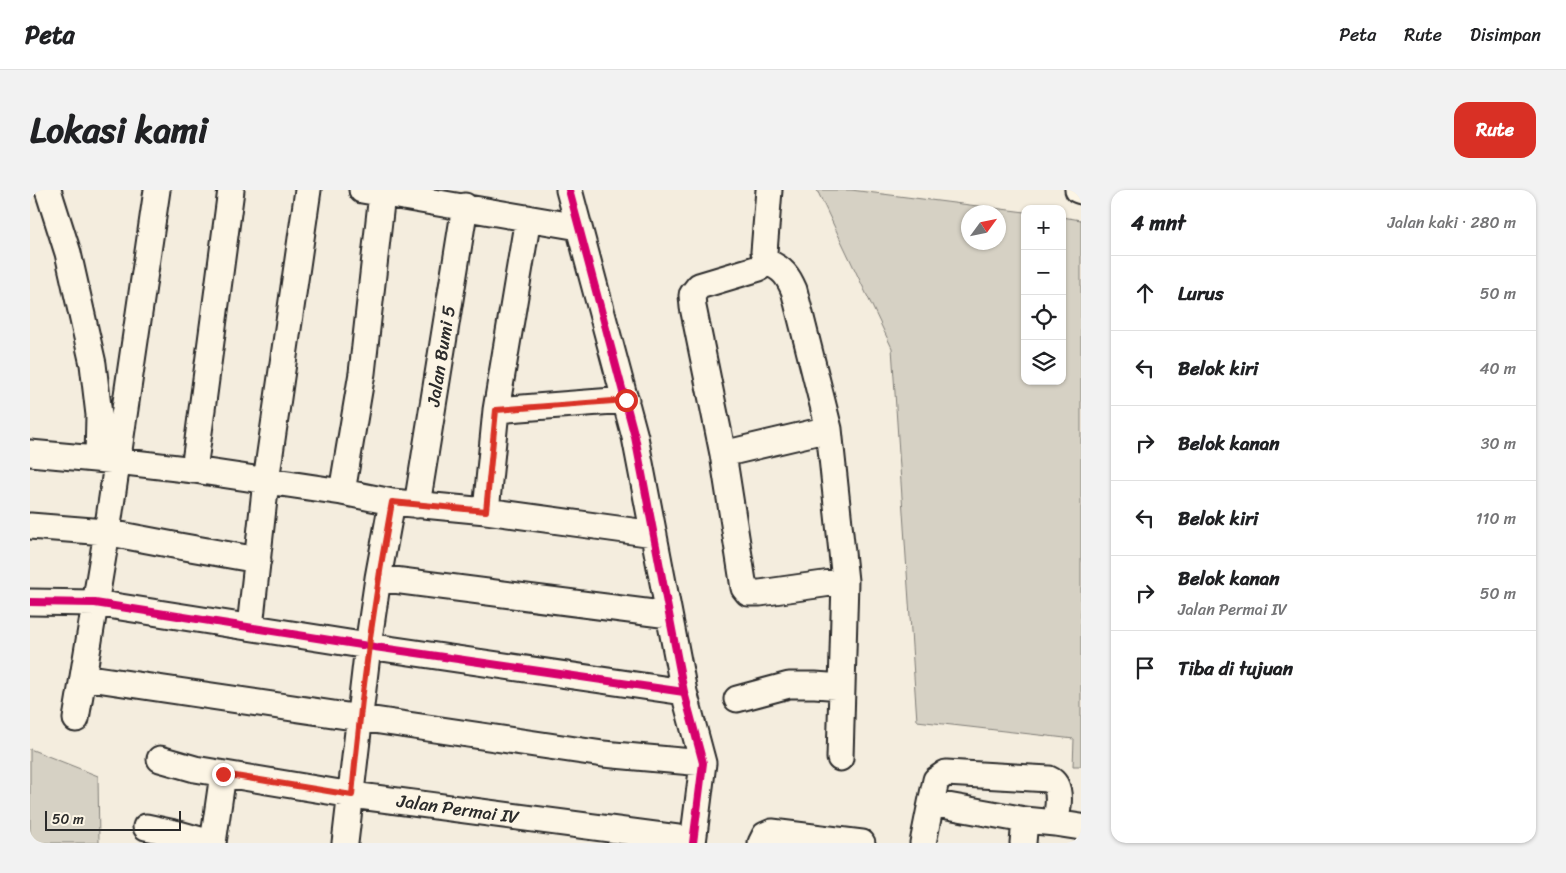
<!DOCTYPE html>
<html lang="id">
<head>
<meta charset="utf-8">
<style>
  :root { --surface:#fff; --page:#f2f2f2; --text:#202124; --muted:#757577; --line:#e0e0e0; --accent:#d93025 }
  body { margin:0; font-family:Sriracha,sans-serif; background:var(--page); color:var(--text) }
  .controls { position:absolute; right:15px; top:15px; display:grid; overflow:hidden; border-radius:10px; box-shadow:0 1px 4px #0004 }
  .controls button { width:45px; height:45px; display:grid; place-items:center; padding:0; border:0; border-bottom:1px solid var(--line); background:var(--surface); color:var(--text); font:25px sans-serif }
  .compass { position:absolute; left:931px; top:15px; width:45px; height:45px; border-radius:50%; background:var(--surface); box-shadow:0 1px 4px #0004; rotate:57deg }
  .scale { position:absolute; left:15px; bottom:12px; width:136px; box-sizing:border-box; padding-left:5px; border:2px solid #2b2b2b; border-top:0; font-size:14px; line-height:18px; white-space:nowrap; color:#2b2b2b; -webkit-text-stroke:4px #fcf5e5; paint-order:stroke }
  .stop { position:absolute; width:15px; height:15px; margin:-11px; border:4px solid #d93025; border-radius:50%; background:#fff }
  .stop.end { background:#d93025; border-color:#fff; box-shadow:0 1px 5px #0008 }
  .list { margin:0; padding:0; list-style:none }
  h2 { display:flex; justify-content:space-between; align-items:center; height:65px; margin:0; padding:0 20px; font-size:21px }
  h2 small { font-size:16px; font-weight:400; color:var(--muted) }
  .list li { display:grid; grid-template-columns:32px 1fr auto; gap:15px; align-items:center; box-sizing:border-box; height:75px; padding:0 20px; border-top:1px solid var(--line) }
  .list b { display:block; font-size:19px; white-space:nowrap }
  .list p { margin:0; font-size:16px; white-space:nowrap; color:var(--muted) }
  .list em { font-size:16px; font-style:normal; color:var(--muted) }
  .icon { flex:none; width:28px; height:28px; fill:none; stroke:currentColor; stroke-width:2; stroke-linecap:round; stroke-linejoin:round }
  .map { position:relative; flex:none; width:1051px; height:653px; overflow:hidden; border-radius:15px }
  header { display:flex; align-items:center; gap:30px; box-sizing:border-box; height:70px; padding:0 25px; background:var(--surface); border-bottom:1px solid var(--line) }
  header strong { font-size:24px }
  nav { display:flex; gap:28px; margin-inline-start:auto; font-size:18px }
  .intro { display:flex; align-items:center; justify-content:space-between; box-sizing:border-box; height:120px; padding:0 30px }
  h1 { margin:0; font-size:35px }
  .button { padding:12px 22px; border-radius:15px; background:var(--accent); color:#fff; font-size:18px; font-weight:700 }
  main { display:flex; gap:30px; padding:0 30px }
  aside { flex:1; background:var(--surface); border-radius:15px; box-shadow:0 1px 4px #0004 }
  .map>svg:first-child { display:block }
  .green { fill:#d6d1c4; stroke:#807e78; fill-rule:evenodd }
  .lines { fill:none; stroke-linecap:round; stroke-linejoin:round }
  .minor-casing { stroke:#2b2b2b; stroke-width:29 }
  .minor { stroke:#fcf5e5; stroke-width:25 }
  .cycleway-casing { stroke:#fcf5e5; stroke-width:11 }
  .cycleway { stroke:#d6006c; stroke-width:8 }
  .route { stroke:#d93025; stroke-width:6 }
  .labels { text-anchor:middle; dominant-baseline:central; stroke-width:4.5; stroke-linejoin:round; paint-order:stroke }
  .street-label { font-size:18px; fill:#2b2b2b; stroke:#fcf5e5 }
</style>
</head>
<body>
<header>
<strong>Peta</strong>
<nav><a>Peta</a><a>Rute</a><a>Disimpan</a></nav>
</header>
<div class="intro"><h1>Lokasi kami</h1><a class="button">Rute</a></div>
<main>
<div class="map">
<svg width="1051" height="653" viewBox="0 0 1051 653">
  <rect width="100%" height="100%" fill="#f4edde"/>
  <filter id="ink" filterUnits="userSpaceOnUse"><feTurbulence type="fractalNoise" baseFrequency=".02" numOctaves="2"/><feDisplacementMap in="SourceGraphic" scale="10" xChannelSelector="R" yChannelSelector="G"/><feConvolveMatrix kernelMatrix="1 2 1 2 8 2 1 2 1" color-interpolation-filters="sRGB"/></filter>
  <g filter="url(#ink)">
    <path class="green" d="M787,0h34l174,22v169h37v-164l19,3v546h-8l1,-27 -157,-18 -25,-373zM938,22h30v30h-30z
      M0,559l68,27 1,67h-69z"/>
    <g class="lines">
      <defs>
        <path id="minor" d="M18,0l20,63 25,111 6,51 -1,44
          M332,0l217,37
          M539,0l66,247 49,255 19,71 -10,80
          M1048,0l3,1
          M734,62l5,-62
          M729,78l-60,18 -7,9 1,12 30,147 21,134 4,5h12l85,-12
          M466,220l32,-192
          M799,239l16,152 -5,177
          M0,263l87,8 77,9 148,22 50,10 94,9 168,23
          M693,264l106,-25 -35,-139c-6,-14 -11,-21 -25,-27
          M164,280l37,-280
          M312,302l20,-119 20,-179
          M387,315l48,-299
          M456,321l10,-101 130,-10
          M0,336l75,6 74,14 79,14
          M348,388l291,37
          M0,412l65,1 273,43 316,46
          M220,437l16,-146 42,-291
          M53,487l520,77 100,9
          M707,509l52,-14h26l27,2
          M46,529l31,-187 50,-342
          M130,569l35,10 157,26 341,45
          M916,583l103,6c14,6 9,32 6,44l-30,-3 -94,-17 5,-23z
          M1025,633l26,4
          M116,637l33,7 32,9
          M183,653l10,-69
          M315,653l23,-197 10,-68 14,-76
          M731,653l4,-8 7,-3 90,11
          M893,653l8,-40
          M993,653l2,-23"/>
      </defs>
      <use href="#minor" class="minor-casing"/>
      <use href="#minor" class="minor"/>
      <defs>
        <path id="cycleway" d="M539,0l66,247 49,255 19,71 -10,80
          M0,412l65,1 273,43 316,46"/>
      </defs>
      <use href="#cycleway" class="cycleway-casing"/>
      <use href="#cycleway" class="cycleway"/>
    </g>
  </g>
  <g class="lines" filter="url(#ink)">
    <path class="route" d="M193,584l129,21c9,-99 22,-196 40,-293l94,9 10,-101 130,-10"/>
  </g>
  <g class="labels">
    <g class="street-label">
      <text transform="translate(411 166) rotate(-81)">Jalan Bumi 5</text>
      <text transform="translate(428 619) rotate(8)">Jalan Permai IV</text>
    </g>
  </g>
</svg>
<div class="controls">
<button>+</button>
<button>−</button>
<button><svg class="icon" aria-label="locate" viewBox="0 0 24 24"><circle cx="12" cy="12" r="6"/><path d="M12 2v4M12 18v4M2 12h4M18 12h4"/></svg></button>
<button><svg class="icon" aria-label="layers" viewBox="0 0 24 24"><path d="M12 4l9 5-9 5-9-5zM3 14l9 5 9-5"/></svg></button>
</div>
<svg class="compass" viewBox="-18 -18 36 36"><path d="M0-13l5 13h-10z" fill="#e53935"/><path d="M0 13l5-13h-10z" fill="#757577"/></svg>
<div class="scale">50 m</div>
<div class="stop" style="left:596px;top:210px"></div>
<div class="stop end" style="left:193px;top:584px"></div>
</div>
<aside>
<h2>4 mnt<small>Jalan kaki · 280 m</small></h2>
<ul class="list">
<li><svg class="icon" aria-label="ahead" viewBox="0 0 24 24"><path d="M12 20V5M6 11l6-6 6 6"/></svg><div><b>Lurus</b></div><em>50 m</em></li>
<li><svg class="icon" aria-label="left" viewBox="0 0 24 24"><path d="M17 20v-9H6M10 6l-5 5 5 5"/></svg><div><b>Belok kiri</b></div><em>40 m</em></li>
<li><svg class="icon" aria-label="right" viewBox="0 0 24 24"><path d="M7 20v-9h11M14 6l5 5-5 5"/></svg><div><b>Belok kanan</b></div><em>30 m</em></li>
<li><svg class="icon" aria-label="left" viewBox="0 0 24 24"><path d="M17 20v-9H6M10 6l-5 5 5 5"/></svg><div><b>Belok kiri</b></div><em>110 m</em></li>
<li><svg class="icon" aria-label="right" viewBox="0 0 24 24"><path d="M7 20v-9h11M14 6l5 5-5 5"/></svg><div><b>Belok kanan</b><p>Jalan Permai IV</p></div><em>50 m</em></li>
<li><svg class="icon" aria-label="arrive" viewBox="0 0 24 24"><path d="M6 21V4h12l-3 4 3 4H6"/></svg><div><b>Tiba di tujuan</b></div></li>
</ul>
</aside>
</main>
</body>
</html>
